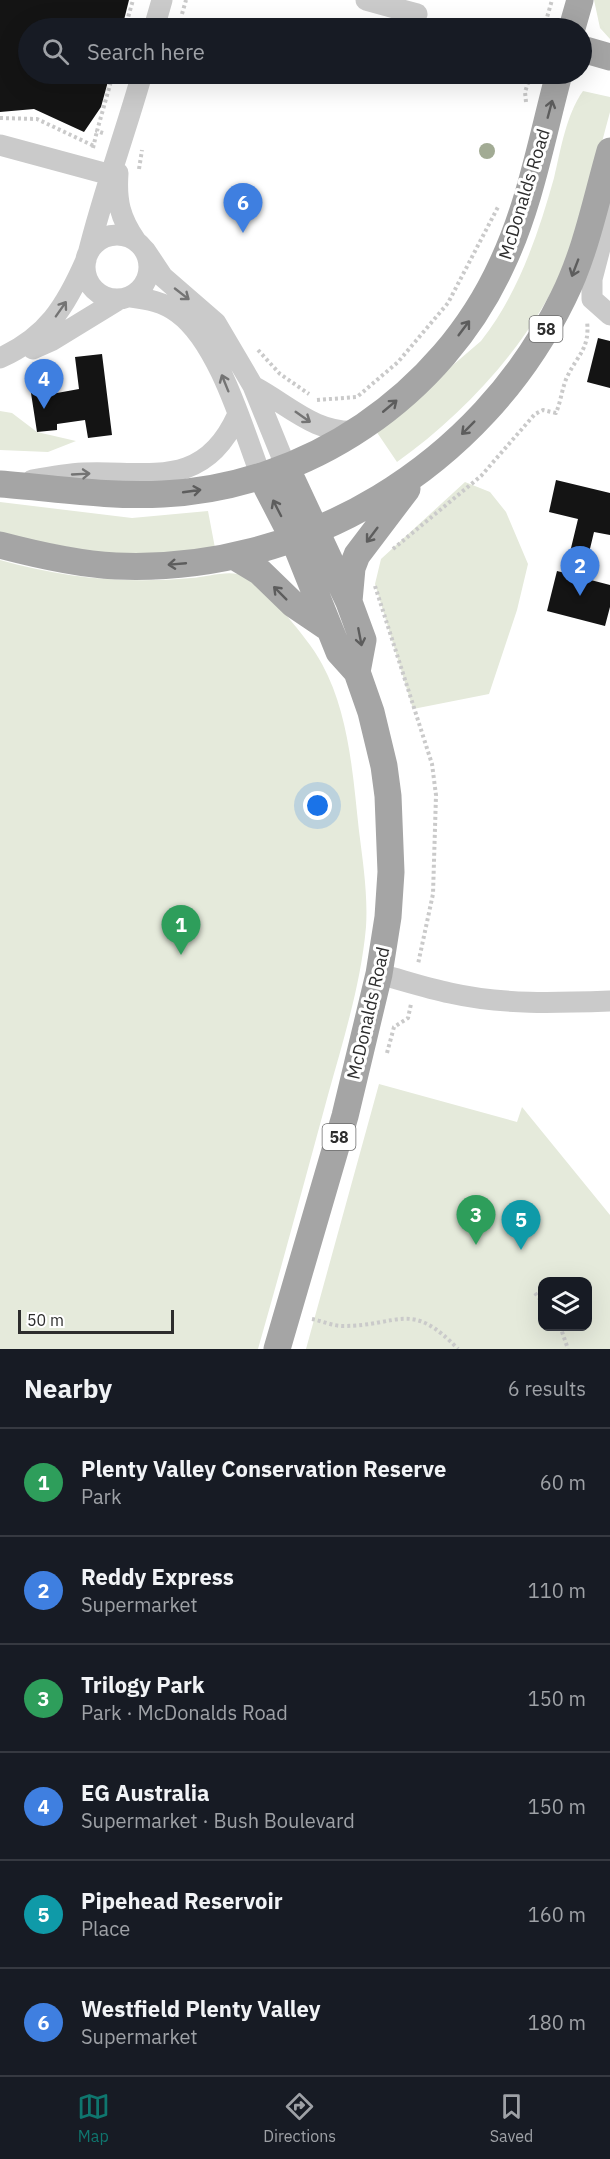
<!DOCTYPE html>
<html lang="en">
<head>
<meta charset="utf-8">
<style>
  :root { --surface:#171b24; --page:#20242c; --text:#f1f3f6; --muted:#9ea1a6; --line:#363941; --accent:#0f766e }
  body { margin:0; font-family:"IBM Plex Sans",sans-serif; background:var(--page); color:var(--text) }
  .controls { position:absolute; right:18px; bottom:18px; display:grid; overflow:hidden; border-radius:12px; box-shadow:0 6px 24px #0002 }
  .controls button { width:54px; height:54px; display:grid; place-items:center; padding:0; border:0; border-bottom:2px solid var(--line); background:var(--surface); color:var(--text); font:30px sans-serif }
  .scale { position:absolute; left:18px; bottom:15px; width:156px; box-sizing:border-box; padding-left:6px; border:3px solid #2d2d2d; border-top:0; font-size:16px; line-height:21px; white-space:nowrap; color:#2d2d2d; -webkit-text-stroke:4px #fff; paint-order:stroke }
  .you { position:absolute; left:318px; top:806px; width:21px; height:21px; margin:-15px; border:4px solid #fff; border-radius:50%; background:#1a73e8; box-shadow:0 0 0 9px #1a73e833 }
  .badge { display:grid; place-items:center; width:39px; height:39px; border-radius:50%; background:var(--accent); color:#fff; font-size:20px; font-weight:700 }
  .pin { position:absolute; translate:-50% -50px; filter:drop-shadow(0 2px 3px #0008) }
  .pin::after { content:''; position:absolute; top:32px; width:21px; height:18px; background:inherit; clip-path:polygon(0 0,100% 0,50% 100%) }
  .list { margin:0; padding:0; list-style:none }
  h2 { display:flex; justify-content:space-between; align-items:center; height:78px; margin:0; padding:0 24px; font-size:26px }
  h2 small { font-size:20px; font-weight:400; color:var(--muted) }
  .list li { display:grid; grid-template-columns:39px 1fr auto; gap:18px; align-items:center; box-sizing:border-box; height:108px; padding:0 24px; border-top:2px solid var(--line) }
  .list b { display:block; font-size:22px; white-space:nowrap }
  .list p { margin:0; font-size:20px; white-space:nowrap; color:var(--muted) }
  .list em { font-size:20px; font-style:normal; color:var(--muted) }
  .icon { flex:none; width:33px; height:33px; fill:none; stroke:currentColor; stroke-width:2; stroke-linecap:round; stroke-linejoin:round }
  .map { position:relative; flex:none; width:610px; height:1349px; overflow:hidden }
  .search { position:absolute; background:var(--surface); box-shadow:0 6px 24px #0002; left:18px; right:18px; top:18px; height:66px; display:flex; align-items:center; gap:15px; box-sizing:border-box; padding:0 21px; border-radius:33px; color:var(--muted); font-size:22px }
  .sheet { height:726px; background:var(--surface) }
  nav { display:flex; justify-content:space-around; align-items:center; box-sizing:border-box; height:84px; border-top:2px solid var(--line); background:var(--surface); font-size:16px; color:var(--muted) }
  nav a { display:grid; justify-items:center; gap:3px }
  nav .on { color:var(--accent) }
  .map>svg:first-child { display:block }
  .green { fill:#e5eadb; fill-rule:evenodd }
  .building { fill:#141414 }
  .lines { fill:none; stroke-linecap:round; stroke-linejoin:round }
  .path { stroke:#cacaca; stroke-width:4; stroke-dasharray:3 3; stroke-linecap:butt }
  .minor { stroke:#cacaca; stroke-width:21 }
  .major { stroke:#a5a5a5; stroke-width:27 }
  .tree { fill:#a2ab94 }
  .oneway { stroke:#5d5d5d }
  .oneway2 { stroke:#747474 }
  .labels { text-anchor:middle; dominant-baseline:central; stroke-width:6; stroke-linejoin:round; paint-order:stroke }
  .shield { fill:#fff; stroke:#6c6c6c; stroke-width:1.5 }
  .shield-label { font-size:16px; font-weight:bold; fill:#2d2d2d }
  .street-label { font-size:18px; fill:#2d2d2d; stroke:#fff }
</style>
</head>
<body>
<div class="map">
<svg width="610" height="1349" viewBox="0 0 610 1349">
  <rect width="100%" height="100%" fill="#fff"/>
  <path class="green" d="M594,0h16v39l-10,-11z
    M583,91l27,6v15c-14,50 -24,102 -44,149 -33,79 -100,152 -169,201l-21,-31 105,-90c37,-47 57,-106 73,-163 7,-29 12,-63 29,-87z
    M0,411l12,2 25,19 39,9 -28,11 -48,-2z
    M465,482l25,10 16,20 22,52 -11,46 -28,84 -76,15 -38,-125 6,-25z
    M0,502l132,16 76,-7 7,37 -43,6 -73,-1 -99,-19z
    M0,560c63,18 126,24 191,18 16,-1 39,-9 53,-2 18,10 31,26 43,40 13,16 26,31 35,48 27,49 31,112 37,167 4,32 9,64 7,96 -5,57 -23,114 -38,168 -23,85 -46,170 -70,254h-258z
    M379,1084l138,38 5,-15 88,108v134h-304zM542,1282h46v44h-46z"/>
  <path class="building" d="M0,0h129l-7,28h-94v46h82l-9,33 -17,25 -50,-23 -34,3z
    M598,338l12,3v47l-23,-6z
    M102,354l10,81 -24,3 -3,-18 -28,4v6l-20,2 -6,-39 14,-2 1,4 33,-6 -4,-32z
    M556,480l54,13v42l-16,-3 -11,46 27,7v22l-5,19 -58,-15 10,-40 8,2 13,-54 -29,-7z"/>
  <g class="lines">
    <path class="path" d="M182,14l4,-14
      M125,28l8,-28
      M544,28l8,-28
      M526,102l-1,-10 6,-18
      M0,118l37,1 57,27
      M103,133l-6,-2 16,-57
      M93,148l4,-17
      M139,169l3,-19
      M258,350l22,24 29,20
      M317,400l40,-3 41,-35 50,-59 50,-96
      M393,549l88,-73 54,-62 8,-4 13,3c5,-12 6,-25 11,-36 11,-23 23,-28 20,-56
      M375,586l57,178 4,31 -3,99 -15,70
      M387,1053l7,-26 14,-9 3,-14
      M535,1293l7,9
      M312,1319c10,2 21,7 31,7 57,0 67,-27 115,23
      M560,1326l8,23"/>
    <path class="minor" d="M366,0l51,14
      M154,28l8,-28
      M0,145l111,30
      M118,173c-2,28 2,45 18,68
      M610,210l-18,69v20l18,16
      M85 267a32 32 0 1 1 64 0a32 32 0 1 1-64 0Z
      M145,250l18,27 53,46 37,63 33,81
      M88,254c15,-61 37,-120 54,-180
      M131,297c16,2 33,5 47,16 41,30 65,116 83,163
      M33,349l18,-8 67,-41
      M0,358c47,-21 66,-52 86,-98
      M253,386c36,19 62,48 104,45
      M32,480c17,-3 34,-6 51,-7 64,-3 120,18 154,-57
      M379,974c23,6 47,14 71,19 53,12 106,10 160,8"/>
    <path class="major" d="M572,28l8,-28
      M582,49l28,8
      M286,467l63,135 14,38 -6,32
      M261,476l33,64 45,112 18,20 14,40 13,54 4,30 3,76 -3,45 -9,57 -34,142 -68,233
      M0,484c54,4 108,13 163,10 144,-7 279,-98 339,-230 28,-59 40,-127 57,-190
      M0,545c38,10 77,19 116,21 188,8 365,-100 447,-268 23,-46 33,-98 47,-147
      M235,557l25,15 33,32 34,23
      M349,601l3,-33 5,-13 50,-66"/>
  </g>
  <circle class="tree" cx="487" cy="151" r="8"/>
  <defs><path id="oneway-shaft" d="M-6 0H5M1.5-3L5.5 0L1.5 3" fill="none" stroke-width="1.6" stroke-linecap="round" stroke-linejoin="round" transform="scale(1.5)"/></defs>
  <g class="oneway">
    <use href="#oneway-shaft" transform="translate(550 109) rotate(-75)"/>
    <use href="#oneway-shaft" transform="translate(575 268) rotate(111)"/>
    <use href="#oneway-shaft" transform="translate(464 328) rotate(-53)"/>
    <use href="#oneway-shaft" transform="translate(390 406) rotate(-40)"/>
    <use href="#oneway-shaft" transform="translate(468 428) rotate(135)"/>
    <use href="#oneway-shaft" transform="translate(192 491) rotate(-8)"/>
    <use href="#oneway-shaft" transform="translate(277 508) rotate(-117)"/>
    <use href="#oneway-shaft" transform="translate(372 535) rotate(127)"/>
    <use href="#oneway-shaft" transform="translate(177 564) rotate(175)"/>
    <use href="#oneway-shaft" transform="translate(280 593) rotate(-135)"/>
    <use href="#oneway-shaft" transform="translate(360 637) rotate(79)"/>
  </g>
  <g class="oneway2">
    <use href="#oneway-shaft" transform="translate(182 294) rotate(38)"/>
    <use href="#oneway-shaft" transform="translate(61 309) rotate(-55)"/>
    <use href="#oneway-shaft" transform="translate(225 383) rotate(-112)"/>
    <use href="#oneway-shaft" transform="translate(303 417) rotate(35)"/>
    <use href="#oneway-shaft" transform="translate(81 474) rotate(-3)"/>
  </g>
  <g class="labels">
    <g class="shield">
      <rect x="529.5" y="316" width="33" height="26" rx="4.5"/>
      <rect x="322.5" y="1124" width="33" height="26" rx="4.5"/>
    </g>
    <g class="shield-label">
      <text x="546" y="329">58</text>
      <text x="339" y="1137">58</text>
    </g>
    <g class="street-label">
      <text transform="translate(524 194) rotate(-73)">McDonalds Road</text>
      <text transform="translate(368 1013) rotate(-77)">McDonalds Road</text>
    </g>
  </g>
</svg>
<div class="controls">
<button><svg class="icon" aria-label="layers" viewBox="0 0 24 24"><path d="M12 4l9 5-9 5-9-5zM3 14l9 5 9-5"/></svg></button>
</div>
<div class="scale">50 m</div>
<div class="you"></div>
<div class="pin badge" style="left:181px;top:955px;background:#2e9e5b">1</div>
<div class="pin badge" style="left:580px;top:596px;background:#3f7fe0">2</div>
<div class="pin badge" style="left:476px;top:1245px;background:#2e9e5b">3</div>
<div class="pin badge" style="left:44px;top:409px;background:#3f7fe0">4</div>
<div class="pin badge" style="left:521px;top:1250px;background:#0f9aa8">5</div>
<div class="pin badge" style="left:243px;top:233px;background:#3f7fe0">6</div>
<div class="search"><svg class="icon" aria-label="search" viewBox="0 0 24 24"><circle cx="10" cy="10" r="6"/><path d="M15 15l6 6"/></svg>Search here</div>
</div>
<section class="sheet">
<h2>Nearby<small>6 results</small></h2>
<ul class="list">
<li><span class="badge" style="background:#2e9e5b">1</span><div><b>Plenty Valley Conservation Reserve</b><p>Park</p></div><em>60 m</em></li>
<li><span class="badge" style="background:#3f7fe0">2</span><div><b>Reddy Express</b><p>Supermarket</p></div><em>110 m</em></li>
<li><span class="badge" style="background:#2e9e5b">3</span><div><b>Trilogy Park</b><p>Park · McDonalds Road</p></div><em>150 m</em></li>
<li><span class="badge" style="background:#3f7fe0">4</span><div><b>EG Australia</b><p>Supermarket · Bush Boulevard</p></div><em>150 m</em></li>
<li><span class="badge" style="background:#0f9aa8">5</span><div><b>Pipehead Reservoir</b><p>Place</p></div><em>160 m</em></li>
<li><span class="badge" style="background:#3f7fe0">6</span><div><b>Westfield Plenty Valley</b><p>Supermarket</p></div><em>180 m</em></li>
</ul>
</section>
<nav>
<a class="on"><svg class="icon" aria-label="map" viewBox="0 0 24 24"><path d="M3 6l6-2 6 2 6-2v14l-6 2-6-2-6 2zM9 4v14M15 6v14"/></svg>Map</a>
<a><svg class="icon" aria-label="directions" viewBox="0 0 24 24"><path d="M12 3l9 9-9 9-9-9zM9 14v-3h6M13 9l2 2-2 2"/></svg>Directions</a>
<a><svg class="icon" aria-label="saved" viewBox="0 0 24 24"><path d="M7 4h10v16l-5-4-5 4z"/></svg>Saved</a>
</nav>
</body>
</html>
